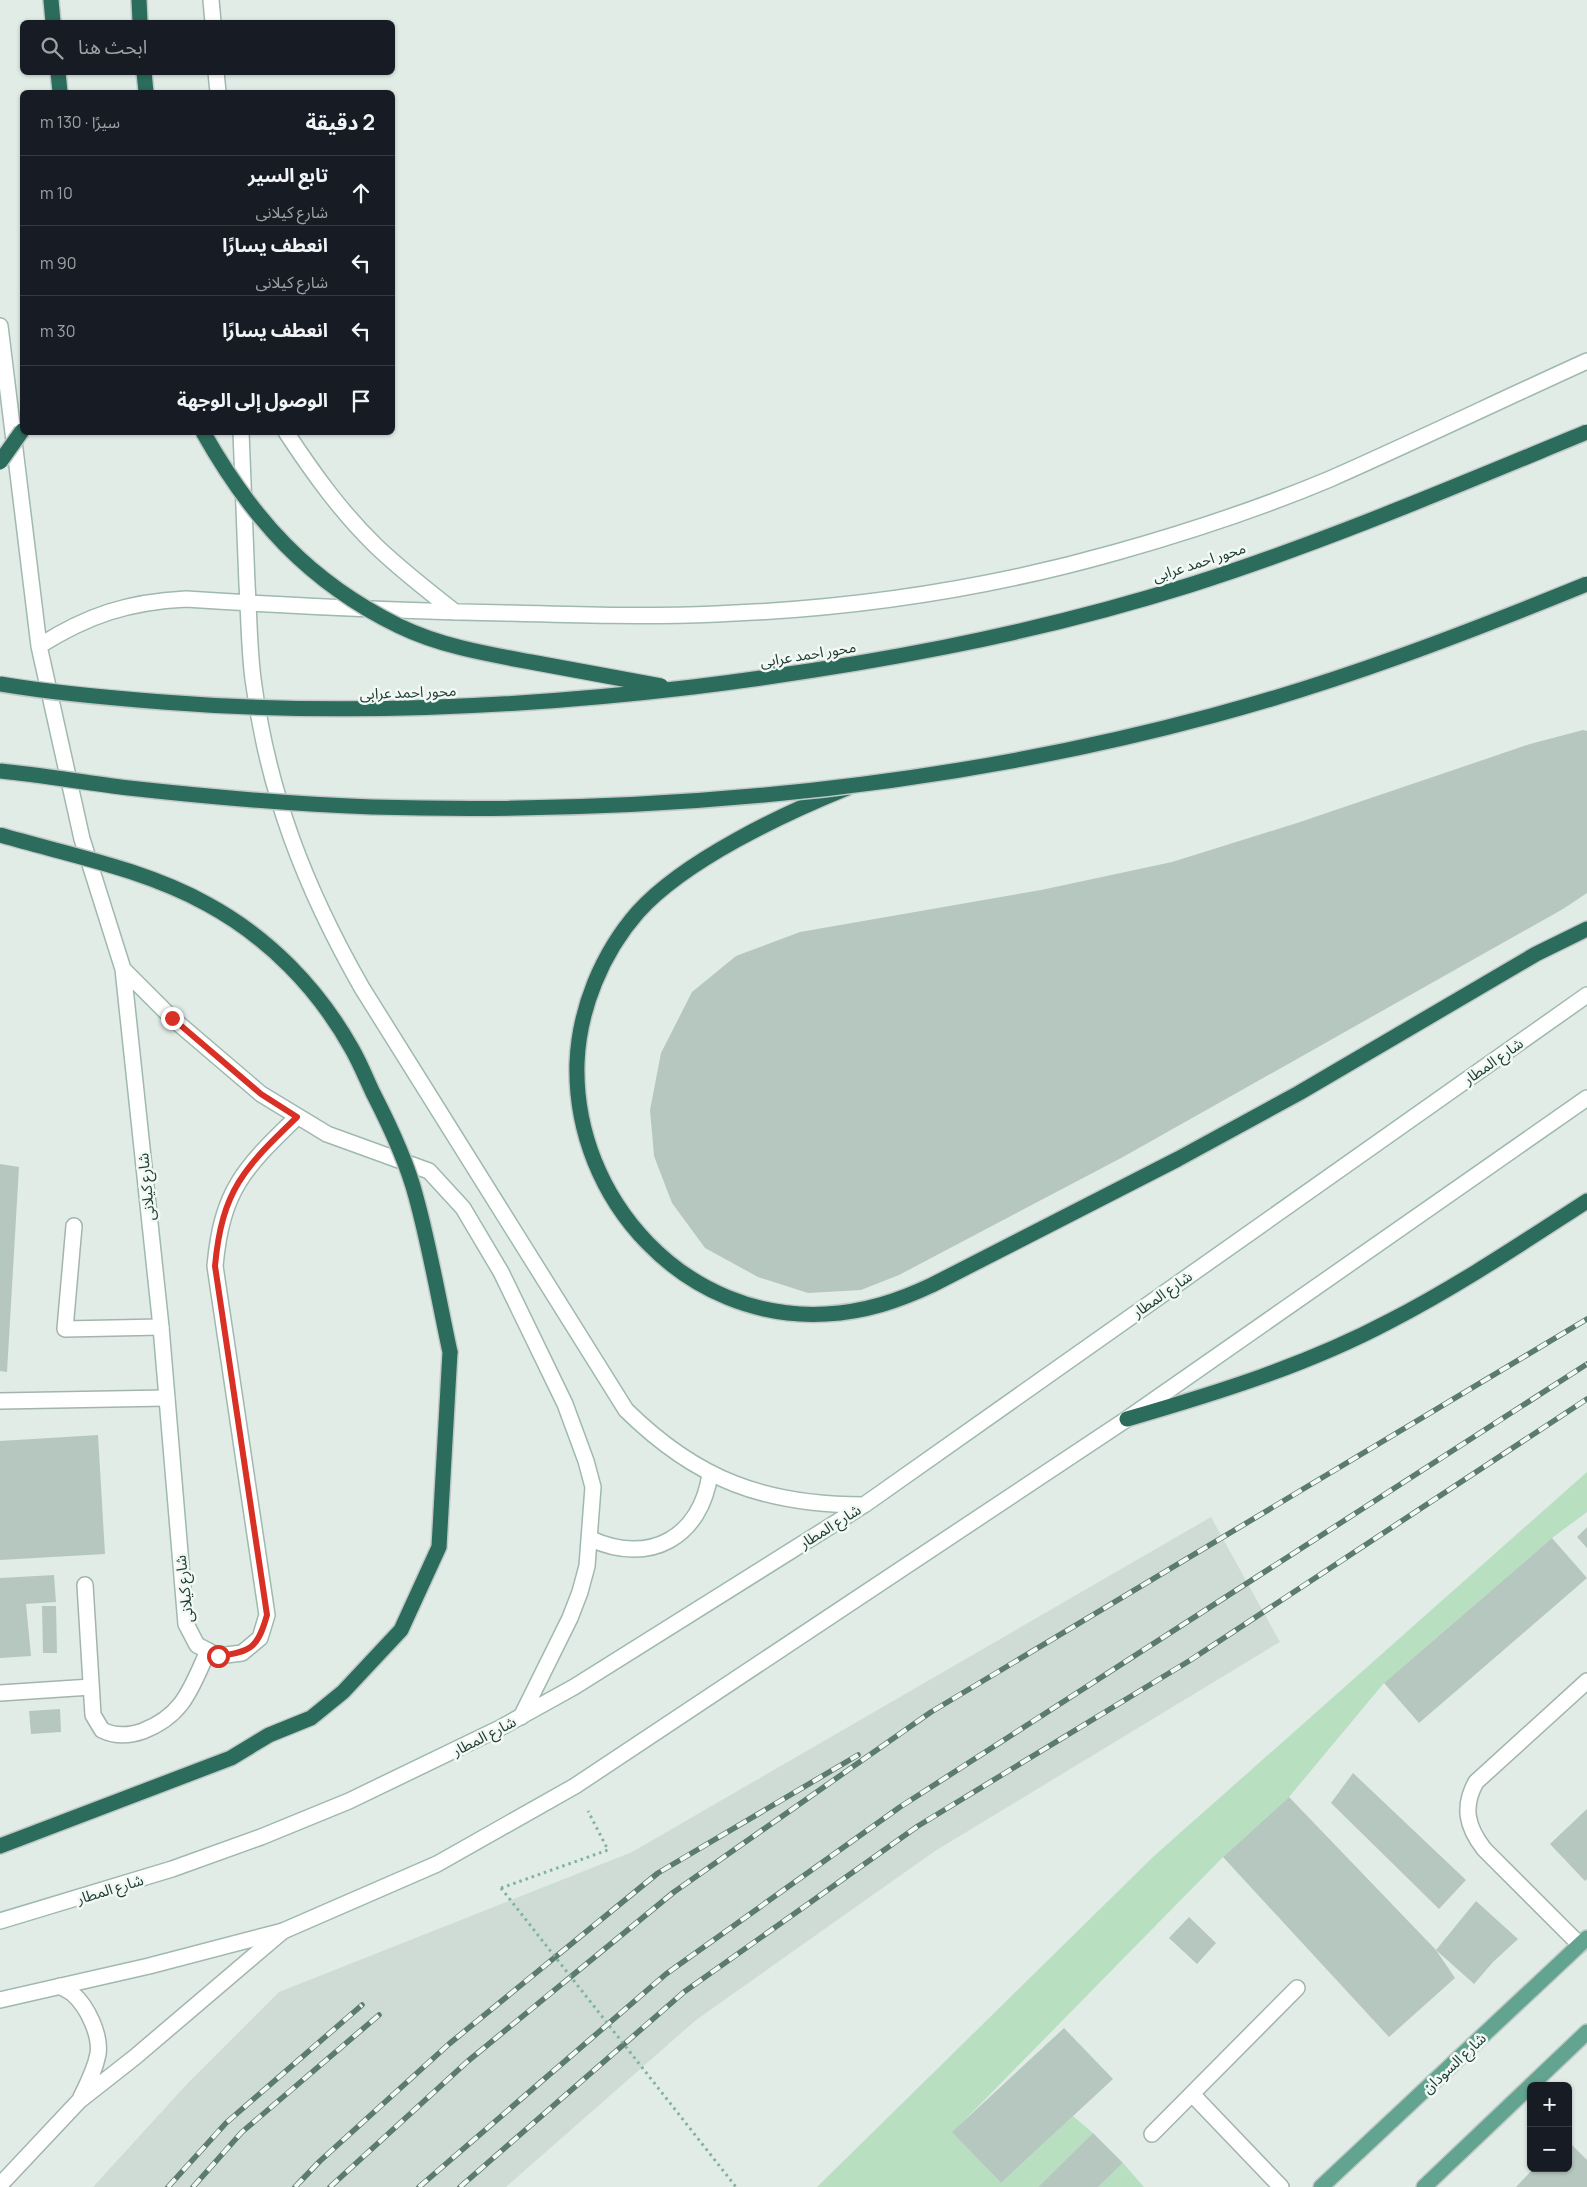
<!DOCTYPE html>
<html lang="ar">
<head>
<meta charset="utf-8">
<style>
  :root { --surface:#171b24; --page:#242831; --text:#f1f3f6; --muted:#9ea1a6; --line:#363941 }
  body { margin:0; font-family:Manrope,"Noto Sans Arabic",sans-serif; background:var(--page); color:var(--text); direction:rtl }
  .controls { position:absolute; right:15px; bottom:15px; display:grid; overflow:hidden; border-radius:8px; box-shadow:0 1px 4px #0004 }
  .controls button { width:45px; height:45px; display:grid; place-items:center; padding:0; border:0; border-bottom:1px solid var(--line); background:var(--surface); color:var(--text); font:25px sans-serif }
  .stop { position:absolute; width:15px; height:15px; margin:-11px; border:4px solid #d93025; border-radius:50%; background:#fff }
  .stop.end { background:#d93025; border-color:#fff; box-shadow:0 1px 5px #0008 }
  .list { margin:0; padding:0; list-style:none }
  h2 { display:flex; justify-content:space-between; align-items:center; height:65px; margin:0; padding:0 20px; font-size:21px }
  h2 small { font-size:16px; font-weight:400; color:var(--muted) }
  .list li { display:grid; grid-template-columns:32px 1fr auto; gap:15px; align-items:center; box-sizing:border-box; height:70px; padding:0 20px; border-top:1px solid var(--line) }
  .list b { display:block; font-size:19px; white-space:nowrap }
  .list p { margin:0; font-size:16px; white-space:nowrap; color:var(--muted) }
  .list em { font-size:16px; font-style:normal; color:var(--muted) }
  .icon { flex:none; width:28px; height:28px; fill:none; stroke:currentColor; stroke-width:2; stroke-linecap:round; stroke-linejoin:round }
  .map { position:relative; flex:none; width:1587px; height:2187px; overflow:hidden; direction:ltr }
  .search { position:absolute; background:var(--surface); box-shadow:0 1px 4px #0004; left:20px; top:20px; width:375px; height:55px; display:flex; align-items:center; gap:12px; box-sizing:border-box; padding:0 18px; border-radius:8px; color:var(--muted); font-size:19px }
  .panel { position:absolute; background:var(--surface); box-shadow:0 1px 4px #0004; left:20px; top:90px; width:375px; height:345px; border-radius:8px; direction:rtl }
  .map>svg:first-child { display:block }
  .built { fill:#cfdcd6 }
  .green { fill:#b9dfc1 }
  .building { fill:#b6c7c0 }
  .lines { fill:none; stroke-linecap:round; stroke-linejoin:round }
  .lane-casing { stroke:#a3b4ae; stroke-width:18 }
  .secondary-casing { stroke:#9fb9af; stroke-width:18 }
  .primary-casing { stroke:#c1c9c6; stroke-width:18 }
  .highway-casing { stroke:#c1c9c6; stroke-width:18 }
  .path { stroke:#80b2a0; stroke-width:3; stroke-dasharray:2.5 4; stroke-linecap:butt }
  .lane { stroke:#fff; stroke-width:15 }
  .secondary { stroke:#fff; stroke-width:15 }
  .primary { stroke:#63a491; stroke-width:15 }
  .highway { stroke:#2b6c5c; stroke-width:15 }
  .rail-casing { stroke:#5b7a70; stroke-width:5.5 }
  .rail { stroke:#f2f9f5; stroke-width:4; stroke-dasharray:11; stroke-linecap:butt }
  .highway-bridge-casing { stroke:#c1c9c6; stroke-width:18; stroke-linecap:butt }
  .path-bridge { stroke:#80b2a0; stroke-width:3; stroke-dasharray:2.5 4; stroke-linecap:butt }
  .highway-bridge { stroke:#2b6c5c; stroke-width:15 }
  .route { stroke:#d93025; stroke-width:6 }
  .labels { text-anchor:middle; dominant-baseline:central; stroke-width:5; stroke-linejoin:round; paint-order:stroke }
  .street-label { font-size:15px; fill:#203e35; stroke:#f2f9f5 }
</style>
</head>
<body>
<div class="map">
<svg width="1587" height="2187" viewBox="0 0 1587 2187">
  <rect width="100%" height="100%" fill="#e1ece7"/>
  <path class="built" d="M1211,1517l69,125 -345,209 -239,169 -190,167h-413l94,-103 92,-92 353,-140z"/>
  <path class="green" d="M1587,1472v40l-35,26 -168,145 -95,114 -66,60 -270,275 48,51 72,-67 20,17 -55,54h-221l337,-331z
    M1123,2163l21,24h-46z"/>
  <path class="building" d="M1583,730l4,1v162l-24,16 -440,248 -224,118 -38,15 -53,3 -50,-16 -53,-29 -33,-45 -18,-47 -4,-46 11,-57 31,-61 44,-36 64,-24 241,-42 131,-28 128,-40 230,-78z
    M0,1164l19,3 -12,205 -7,-1z
    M98,1435l7,119 -105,6v-119z
    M1587,1527v21l-10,-11z
    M1552,1538l35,40 -168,145 -35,-40z
    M54,1575l2,27 -30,2 5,52 -31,2v-80z
    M42,1606h14l1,47h-14z
    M60,1709l1,23 -30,2 -2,-23z
    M1353,1773l113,107 -27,29 -108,-106z
    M1289,1797l147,153 19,28 -66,59 -166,-180z
    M1587,1809v70l-2,2 -35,-37z
    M1476,1901l42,38 -25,23 -19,22 -38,-34z
    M1189,1917l27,26 -19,21 -28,-26z
    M1064,2028l49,51 -112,104 -49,-51z
    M1093,2133l30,30 -25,24h-60z
    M1568,2141l19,19v27h-71l18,-19h34z"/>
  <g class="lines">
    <defs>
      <path id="lane" d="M74,1226l-9,103 96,-2
        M0,1401l167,-3
        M85,1585l8,130 9,15c12,6 27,6 41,1 41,-16 48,-43 65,-80
        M0,1693l91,-6
        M1580,1945l-96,-96c-17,-22 -22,-42 -8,-67l111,-101
        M60,1986c4,3 10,5 13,8 14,12 28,41 25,60 -3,16 -10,29 -17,43
        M1192,2094l89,93
        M1152,2134l145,-146
        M1,2184l78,-83 56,-44 148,-126"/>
      <path id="secondary" d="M211,0l2,22
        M216,72l2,20
        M0,326l39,320 43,193 41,130 49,49 89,76 66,40 102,37 34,37 38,64 64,132 21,57 7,26 -6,79 -7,26 -10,26 -49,99
        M241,432c2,51 4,102 6,152 2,32 2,63 6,95 15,114 52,209 109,309l264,422c71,70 139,95 238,95
        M286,432c27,41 55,80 90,114 25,24 52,45 79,66
        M39,646c49,-31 89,-44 147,-47 106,7 213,12 319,14 70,2 141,4 211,1 135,-5 271,-25 401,-62 71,-20 144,-44 213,-73 86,-38 171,-79 257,-118
        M123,969l38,358 25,297 11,21 21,11 24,-3 18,-15 7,-23 -52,-349c7,-76 29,-98 82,-149
        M591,1539c59,27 110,-2 119,-65
        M0,1921l172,-52 89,-32 88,-36 151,-73 74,-41 290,-182 723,-510
        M0,2000l149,-34 134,-35 154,-67 138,-78 552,-367 460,-321"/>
      <path id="primary" d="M1321,2187l266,-249
        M1424,2187l163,-155"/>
      <path id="highway" d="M51,0l2,22
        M139,0l1,22
        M58,72l2,20
        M144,72l2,20
        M847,788c-64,26 -162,72 -209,124 -36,41 -59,97 -61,151 -4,137 109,259 249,251 39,-2 72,-13 106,-29l246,-126 121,-66 237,-139 51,-25
        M1127,1419c90,-26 180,-54 263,-98 68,-35 132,-78 197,-120
        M0,1846l231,-88 38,-23 42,-17 32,-26 58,-62 38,-83 11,-195"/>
    </defs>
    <use href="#lane" class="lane-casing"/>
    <use href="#secondary" class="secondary-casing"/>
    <use href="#primary" class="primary-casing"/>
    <use href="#highway" class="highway-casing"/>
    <path class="path" d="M501,1888l107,-38 -20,-39"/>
    <use href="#lane" class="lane"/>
    <use href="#secondary" class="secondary"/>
    <use href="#primary" class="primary"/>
    <use href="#highway" class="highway"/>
    <defs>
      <path id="rail" d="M168,2187l58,-64 136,-118
        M193,2187l49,-55 137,-117
        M295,2187l25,-26 129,-117 209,-171 200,-118
        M330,2187l138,-126 206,-169 257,-180 656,-393
        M419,2187l247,-213 234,-167 687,-443
        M460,2187l224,-195 234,-166 271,-165 398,-262"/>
    </defs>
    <use href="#rail" class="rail-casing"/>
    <use href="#rail" class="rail"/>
    <defs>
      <path id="highway-bridge" d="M203,432c49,87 106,150 196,194 41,20 88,28 132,36 43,8 87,16 130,24
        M0,462l22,-31
        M0,684c53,9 109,14 163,18 178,14 353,6 530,-15 169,-21 335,-51 497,-102 135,-43 266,-99 397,-153
        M0,771c43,4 86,12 129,17 81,9 162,16 243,19 281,8 567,-18 839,-91 128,-34 253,-82 376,-132
        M0,835c69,20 144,34 207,69 61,33 111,84 145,145 8,14 14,29 21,44 17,33 34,69 43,104 14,51 23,104 34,155"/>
    </defs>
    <use href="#highway-bridge" class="highway-bridge-casing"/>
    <path class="path-bridge" d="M501,1888l235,299"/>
    <use href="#highway-bridge" class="highway-bridge"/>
  </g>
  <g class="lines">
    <path class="route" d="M172,1018l89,76 36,23c-53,51 -75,73 -82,149l52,349c-9,32 -15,37 -49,41"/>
  </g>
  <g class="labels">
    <g class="street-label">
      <text transform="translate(1199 562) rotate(-18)">محور احمد عرابى</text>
      <text transform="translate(808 654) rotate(-9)">محور احمد عرابى</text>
      <text transform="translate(408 692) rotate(-2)">محور احمد عرابى</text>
      <text transform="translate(1493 1061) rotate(-35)">شارع المطار</text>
      <text transform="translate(146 1187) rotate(-96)">شارع كيلانى</text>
      <text transform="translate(1162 1294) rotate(-35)">شارع المطار</text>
      <text transform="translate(830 1526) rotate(-32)">شارع المطار</text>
      <text transform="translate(184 1589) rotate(-97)">شارع كيلانى</text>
      <text transform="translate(484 1736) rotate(-27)">شارع المطار</text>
      <text transform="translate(110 1889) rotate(-17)">شارع المطار</text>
      <text transform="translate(1454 2063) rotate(-43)">شارع السودان</text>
    </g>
  </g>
</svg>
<div class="controls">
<button>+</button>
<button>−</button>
</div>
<div class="stop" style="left:218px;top:1656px"></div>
<div class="stop end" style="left:172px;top:1018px"></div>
<div class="search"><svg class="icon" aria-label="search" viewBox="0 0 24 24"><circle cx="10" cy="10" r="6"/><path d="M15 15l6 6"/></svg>ابحث هنا</div>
<section class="panel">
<h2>2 دقيقة<small>سيرًا · 130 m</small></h2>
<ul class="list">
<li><svg class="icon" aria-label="ahead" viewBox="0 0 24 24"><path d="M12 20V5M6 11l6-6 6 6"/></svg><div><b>تابع السير</b><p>شارع كيلانى</p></div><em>10 m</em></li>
<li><svg class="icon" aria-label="left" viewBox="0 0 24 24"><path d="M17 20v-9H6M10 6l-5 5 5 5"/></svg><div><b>انعطف يسارًا</b><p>شارع كيلانى</p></div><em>90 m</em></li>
<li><svg class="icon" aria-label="left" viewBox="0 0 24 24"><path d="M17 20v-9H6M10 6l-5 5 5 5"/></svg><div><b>انعطف يسارًا</b></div><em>30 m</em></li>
<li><svg class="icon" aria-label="arrive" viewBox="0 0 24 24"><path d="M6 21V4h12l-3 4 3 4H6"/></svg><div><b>الوصول إلى الوجهة</b></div></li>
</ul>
</section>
</div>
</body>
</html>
